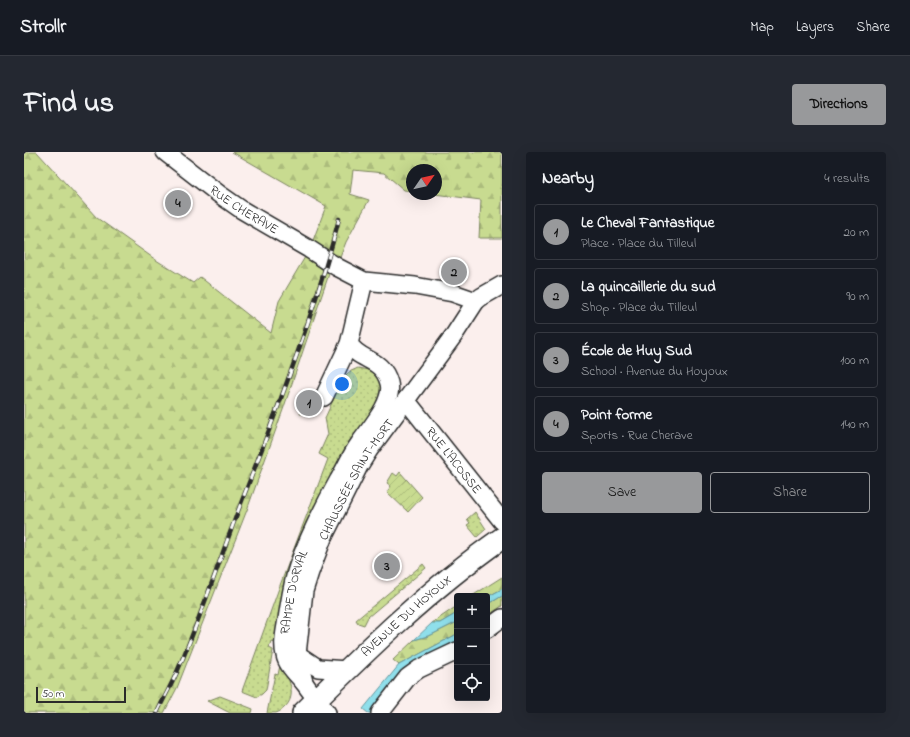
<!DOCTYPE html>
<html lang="en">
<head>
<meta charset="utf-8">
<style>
  :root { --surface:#171b24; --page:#242831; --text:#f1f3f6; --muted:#9ea1a6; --line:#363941; --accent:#98999b }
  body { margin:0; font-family:"Indie Flower",sans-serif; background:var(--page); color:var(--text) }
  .controls { position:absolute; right:12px; bottom:12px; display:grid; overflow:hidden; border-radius:4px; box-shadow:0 4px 16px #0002 }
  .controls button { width:36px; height:36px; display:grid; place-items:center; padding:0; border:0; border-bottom:1px solid var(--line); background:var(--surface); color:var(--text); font:20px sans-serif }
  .compass { position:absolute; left:382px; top:12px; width:36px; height:36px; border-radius:50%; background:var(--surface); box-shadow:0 4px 16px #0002; rotate:56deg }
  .scale { position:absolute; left:12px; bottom:10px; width:90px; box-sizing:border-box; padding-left:4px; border:2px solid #2b2b2b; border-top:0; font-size:11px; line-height:14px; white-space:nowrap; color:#2b2b2b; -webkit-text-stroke:3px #fff; paint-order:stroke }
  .you { position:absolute; left:318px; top:232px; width:14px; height:14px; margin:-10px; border:3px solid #fff; border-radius:50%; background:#1a73e8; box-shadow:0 0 0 6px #1a73e833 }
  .badge { display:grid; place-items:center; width:26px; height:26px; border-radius:50%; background:var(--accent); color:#111; font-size:13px; font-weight:700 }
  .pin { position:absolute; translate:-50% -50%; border:2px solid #fff; box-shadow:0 1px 4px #0006 }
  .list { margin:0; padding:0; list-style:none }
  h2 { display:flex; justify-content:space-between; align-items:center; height:52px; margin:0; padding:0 16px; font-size:17px }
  h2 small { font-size:13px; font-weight:400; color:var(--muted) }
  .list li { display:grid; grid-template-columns:26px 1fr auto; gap:12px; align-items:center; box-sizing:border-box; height:56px; margin:0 8px 8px; padding:0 8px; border:1px solid var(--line); border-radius:4px }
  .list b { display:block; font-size:15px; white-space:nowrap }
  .list p { margin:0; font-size:13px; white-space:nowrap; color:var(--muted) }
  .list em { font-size:13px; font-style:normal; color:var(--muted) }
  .actions { display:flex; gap:8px; padding:12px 16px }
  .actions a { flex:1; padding:9px 0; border:1px solid var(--accent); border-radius:4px; text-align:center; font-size:14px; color:var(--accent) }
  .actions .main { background:var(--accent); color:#111 }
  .icon { flex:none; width:22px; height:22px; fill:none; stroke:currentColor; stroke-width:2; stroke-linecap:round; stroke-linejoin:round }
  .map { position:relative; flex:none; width:478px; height:561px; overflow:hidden; border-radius:4px }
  header { display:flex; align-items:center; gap:24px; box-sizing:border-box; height:56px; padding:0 20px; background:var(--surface); border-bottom:1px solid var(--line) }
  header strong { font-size:19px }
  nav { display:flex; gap:22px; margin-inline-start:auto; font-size:14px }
  .intro { display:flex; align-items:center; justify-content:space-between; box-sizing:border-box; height:96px; padding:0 24px }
  h1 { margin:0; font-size:28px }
  .button { padding:10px 18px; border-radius:4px; background:var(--accent); color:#111; font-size:14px; font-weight:700 }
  main { display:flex; gap:24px; padding:0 24px }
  aside { flex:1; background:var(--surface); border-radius:4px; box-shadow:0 4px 16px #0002 }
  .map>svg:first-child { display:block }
  .grass { fill:url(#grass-dots); stroke:#7a835e }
  .forest { fill:url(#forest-firs); stroke:#7a835e }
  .garden { fill:url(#garden-furrows); stroke:#7a835e }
  .water { fill:#8fdfeb; stroke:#67979e }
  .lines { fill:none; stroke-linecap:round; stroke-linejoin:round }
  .minor-casing { stroke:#2b2b2b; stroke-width:20 }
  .major-casing { stroke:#2b2b2b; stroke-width:24 }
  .minor { stroke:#fff; stroke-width:17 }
  .major { stroke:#fff; stroke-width:21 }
  .rail-casing { stroke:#2b2b2b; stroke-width:4.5 }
  .rail { stroke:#fff; stroke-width:3; stroke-dasharray:9; stroke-linecap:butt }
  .labels { text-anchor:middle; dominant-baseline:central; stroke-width:3.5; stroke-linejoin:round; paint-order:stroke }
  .street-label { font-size:13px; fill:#2b2b2b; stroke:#fff }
</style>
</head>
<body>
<header>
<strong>Strollr</strong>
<nav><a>Map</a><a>Layers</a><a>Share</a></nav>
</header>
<div class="intro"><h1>Find us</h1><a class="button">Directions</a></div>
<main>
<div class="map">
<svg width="478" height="561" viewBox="0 0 478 561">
  <defs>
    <pattern id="grass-dots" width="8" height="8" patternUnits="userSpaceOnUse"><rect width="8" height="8" fill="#c8db90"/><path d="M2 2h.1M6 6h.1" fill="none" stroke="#acbc7c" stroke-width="1.8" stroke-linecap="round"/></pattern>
    <pattern id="forest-firs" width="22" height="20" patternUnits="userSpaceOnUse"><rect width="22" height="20" fill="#c8db90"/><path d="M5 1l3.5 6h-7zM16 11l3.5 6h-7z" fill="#acbc7c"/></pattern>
    <pattern id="garden-furrows" width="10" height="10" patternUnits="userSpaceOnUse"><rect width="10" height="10" fill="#c8db90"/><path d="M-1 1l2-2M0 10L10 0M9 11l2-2" fill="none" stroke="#acbc7c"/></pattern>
  </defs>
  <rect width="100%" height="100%" fill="#fbefed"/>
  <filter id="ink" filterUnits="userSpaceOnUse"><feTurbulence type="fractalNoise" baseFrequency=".025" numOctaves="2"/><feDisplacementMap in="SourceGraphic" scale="8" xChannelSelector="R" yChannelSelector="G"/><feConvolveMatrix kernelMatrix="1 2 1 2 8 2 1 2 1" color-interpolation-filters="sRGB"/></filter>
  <g filter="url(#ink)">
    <path class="grass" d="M334,216l10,2 9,6 4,9 -2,16 -30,43 -46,89 -16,39 -13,70 -3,-1 -2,7 4,2 -7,40 -4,4 -5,3 -15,-6 37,-103 49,-129 -9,-5 9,-20 -3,-16 18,-40 6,-6z
      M284,239l10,4c-4,8 -7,19 -18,19z
      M451,360l11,17 -9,8 -10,-12 3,-2 -3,-4z
      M399,412l3,4 -58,49 -4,8 -6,-2 -2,-3z
      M256,513c9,12 18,31 4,43 -2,2 -5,4 -8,5 -3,0 -6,0 -9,0l8,-39 3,1z
      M196,544l33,13 -1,4h-22l-23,-12z"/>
    <path class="forest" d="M0,0h13l60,66 59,42 37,23 7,-6 71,56 8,-32 26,-44 24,17 -45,133 -37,103 -70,178 -13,25h-140z
      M208,0h270v86h-23l2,-38 -47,-6h2v-24h-24v21l-8,-1 -20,-17 -31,-3 -3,24 19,6 -23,42 -7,18 -27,-17 14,-37z
      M478,425v12l-15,8 -15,-1z
      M478,444v10l-15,10v-11z
      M433,454v7l-17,10h-8z
      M433,470v12l-58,31 -6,-5 21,-20 17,-5z"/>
    <path class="garden" d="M376,320l22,25 -14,15 -21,-20 4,-6 -4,-3 6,-10 4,3z"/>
    <path class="water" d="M478,437v7l-15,9v-8z
      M433,461v9l-26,13 -17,5 18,-17h8z
      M433,482v9l-83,70h-6l-5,-4 36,-44z"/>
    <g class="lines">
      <defs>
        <g id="minor">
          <path id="s1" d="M141,0l54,42 23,16 67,39 28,18 27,14 51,5 38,7 23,8"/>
          <path d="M300,245l25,-53 15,-63"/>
          <path id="s2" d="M382,248l96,121"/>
          <path d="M463,477l15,-11"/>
          <path d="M273,502l21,14 29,2"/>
          <path id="s3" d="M280,530l-7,-28 7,-63 6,-19 13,-34 36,-72 10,-16 85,-115 22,-34 5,-4 21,-12"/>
          <path id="s4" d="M303,561c-7,-9 -15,-19 -22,-29 -7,-9 -18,-18 -20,-29 -3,-12 0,-24 2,-36 3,-18 5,-36 11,-53 11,-30 25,-58 40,-85 7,-12 13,-26 21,-37 10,-15 35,-42 30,-61 -7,-26 -29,-21 -40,-39"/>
          <path d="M356,561l28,-36 11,-8 38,-18"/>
        </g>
        <g id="major">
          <path id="s5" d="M279,561c63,-62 126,-124 199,-175"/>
        </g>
      </defs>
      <use href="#minor" class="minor-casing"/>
      <use href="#major" class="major-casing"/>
      <use href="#minor" class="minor"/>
      <use href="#major" class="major"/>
      <defs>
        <path id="rail" d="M133,561c6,-14 14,-27 20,-41 23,-53 41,-107 61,-161 37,-96 75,-192 101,-292"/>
      </defs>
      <use href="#rail" class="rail-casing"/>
      <use href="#rail" class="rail"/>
    </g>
  </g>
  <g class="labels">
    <g class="street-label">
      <text stroke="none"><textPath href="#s1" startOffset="98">RUE CHERAVE</textPath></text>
      <text stroke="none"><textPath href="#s2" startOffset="77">RUE L'ACOSSE</textPath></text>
      <text stroke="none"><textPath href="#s3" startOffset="216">CHAUSSÉE SAINT-MORT</textPath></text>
      <text stroke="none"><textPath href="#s4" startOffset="136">RAMPE D'ORVAL</textPath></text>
      <text stroke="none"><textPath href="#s5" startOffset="142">AVENUE DU HOYOUX</textPath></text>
    </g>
  </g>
</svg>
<div class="controls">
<button>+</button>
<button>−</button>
<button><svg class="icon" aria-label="locate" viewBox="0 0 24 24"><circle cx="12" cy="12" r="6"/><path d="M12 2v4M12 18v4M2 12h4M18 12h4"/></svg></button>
</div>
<svg class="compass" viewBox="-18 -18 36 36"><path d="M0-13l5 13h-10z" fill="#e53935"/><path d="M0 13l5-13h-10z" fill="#9ea1a6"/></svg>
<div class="scale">50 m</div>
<div class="you"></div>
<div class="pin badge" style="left:285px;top:251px">1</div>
<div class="pin badge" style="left:430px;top:120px">2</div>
<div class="pin badge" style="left:363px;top:414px">3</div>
<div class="pin badge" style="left:154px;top:51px">4</div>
</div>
<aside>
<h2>Nearby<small>4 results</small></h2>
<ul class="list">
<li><span class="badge">1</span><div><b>Le Cheval Fantastique</b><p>Place · Place du Tilleul</p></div><em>20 m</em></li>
<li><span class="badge">2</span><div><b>La quincaillerie du sud</b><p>Shop · Place du Tilleul</p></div><em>90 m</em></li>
<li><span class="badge">3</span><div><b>École de Huy Sud</b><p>School · Avenue du Hoyoux</p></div><em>100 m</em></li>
<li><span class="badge">4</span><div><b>Point forme</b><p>Sports · Rue Cherave</p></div><em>140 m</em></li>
</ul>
<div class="actions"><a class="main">Save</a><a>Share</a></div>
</aside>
</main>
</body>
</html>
